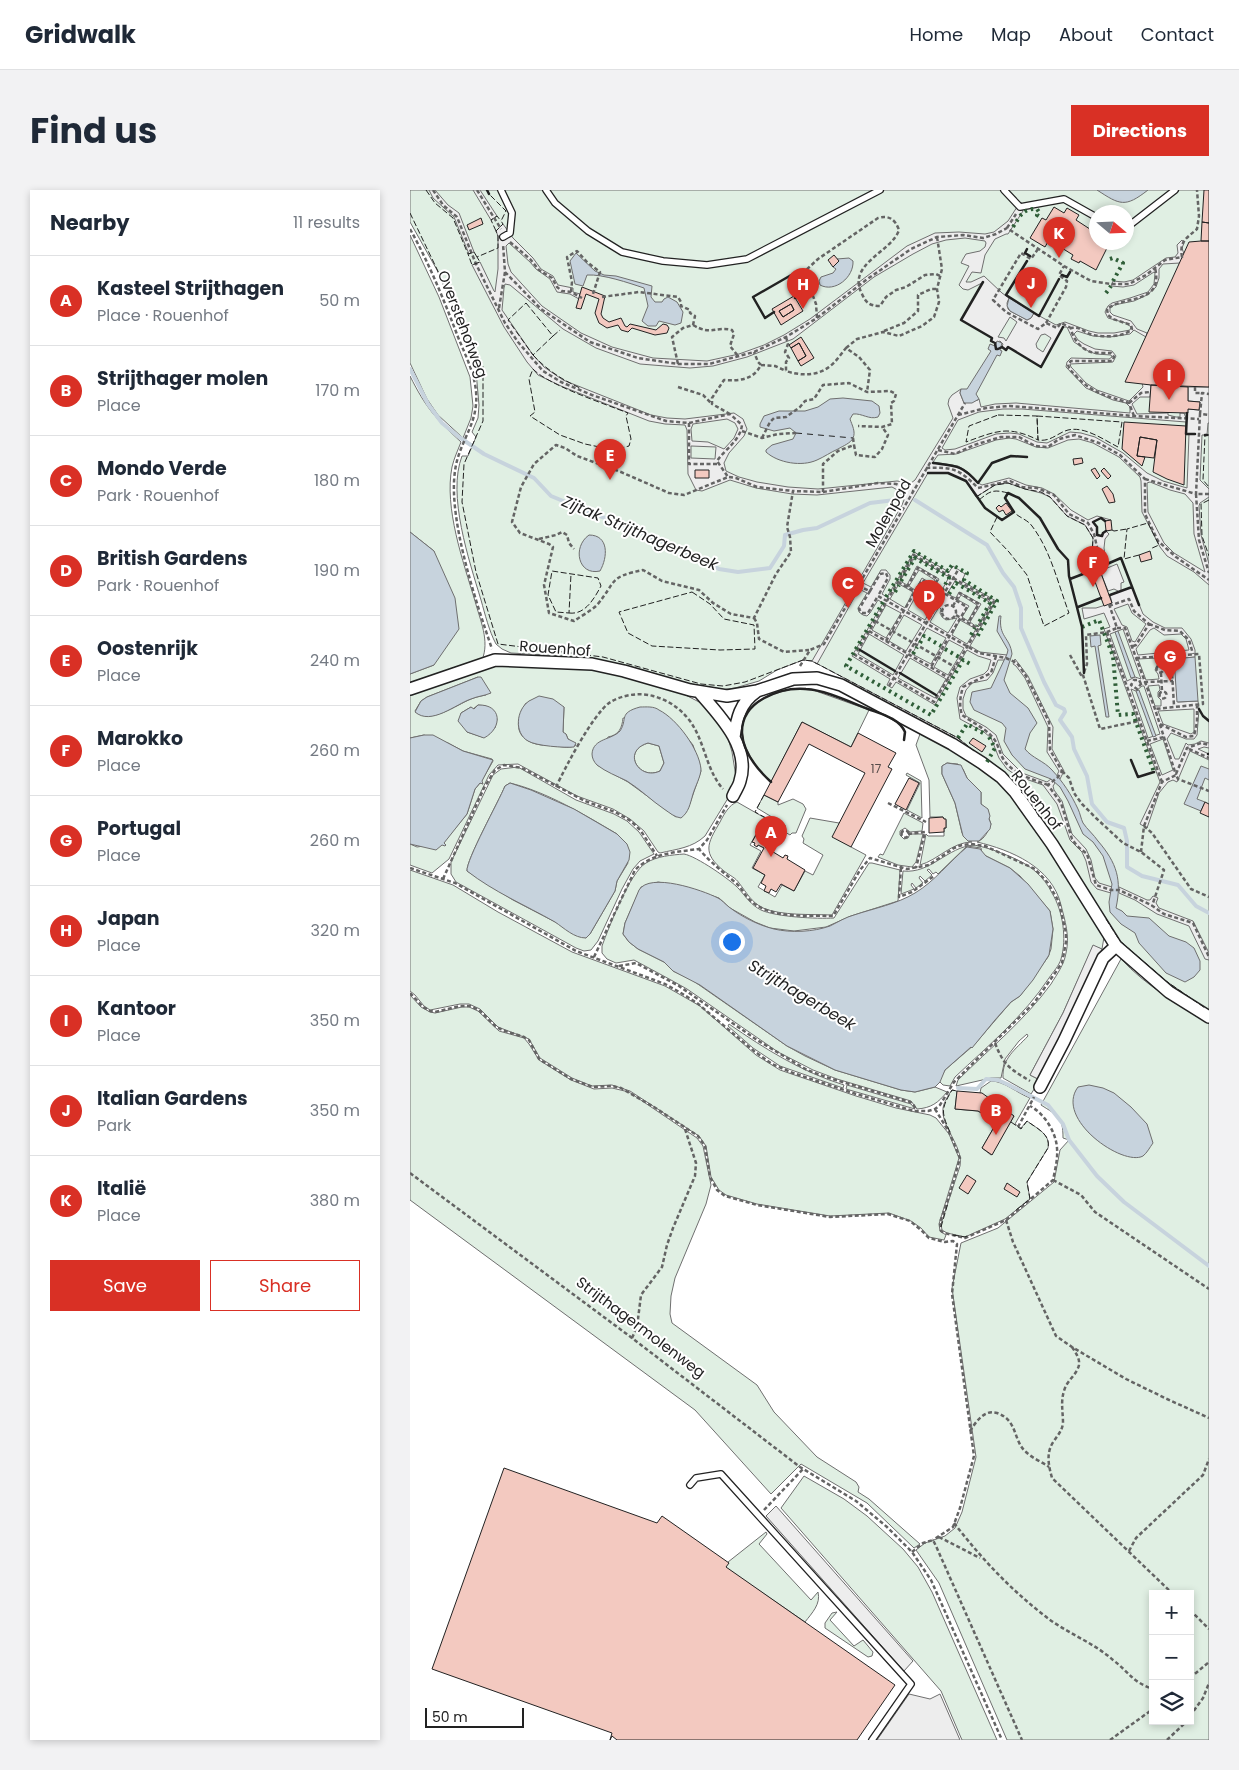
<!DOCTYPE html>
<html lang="en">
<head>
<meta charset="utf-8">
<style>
  :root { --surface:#fff; --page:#f2f2f3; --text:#1f2937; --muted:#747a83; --line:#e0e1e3; --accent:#d93025 }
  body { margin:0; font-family:Poppins,sans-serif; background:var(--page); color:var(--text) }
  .controls { position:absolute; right:15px; bottom:15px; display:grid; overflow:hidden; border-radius:0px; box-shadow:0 2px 8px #0003 }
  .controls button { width:45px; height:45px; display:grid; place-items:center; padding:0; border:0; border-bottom:1px solid var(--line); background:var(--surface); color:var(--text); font:25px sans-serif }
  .compass { position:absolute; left:679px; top:15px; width:45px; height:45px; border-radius:50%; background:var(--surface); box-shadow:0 2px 8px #0003; rotate:109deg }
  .scale { position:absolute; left:15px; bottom:12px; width:99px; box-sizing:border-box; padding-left:5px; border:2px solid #222; border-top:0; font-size:14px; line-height:18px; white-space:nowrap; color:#222; -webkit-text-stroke:4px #fff; paint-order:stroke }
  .you { position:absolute; left:321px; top:751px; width:18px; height:18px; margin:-12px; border:4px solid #fff; border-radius:50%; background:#1a73e8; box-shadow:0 0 0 8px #1a73e833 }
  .badge { display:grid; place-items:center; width:32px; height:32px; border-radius:50%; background:var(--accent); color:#fff; font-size:16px; font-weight:700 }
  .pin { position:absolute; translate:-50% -41px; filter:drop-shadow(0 1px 2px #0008) }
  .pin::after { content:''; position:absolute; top:26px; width:18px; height:15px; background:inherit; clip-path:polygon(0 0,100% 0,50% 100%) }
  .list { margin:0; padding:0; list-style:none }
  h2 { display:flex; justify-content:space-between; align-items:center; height:65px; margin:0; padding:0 20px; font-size:21px }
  h2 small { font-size:16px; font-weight:400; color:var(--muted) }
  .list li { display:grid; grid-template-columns:32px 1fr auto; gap:15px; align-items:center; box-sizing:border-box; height:90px; padding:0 20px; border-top:1px solid var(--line) }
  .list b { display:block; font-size:19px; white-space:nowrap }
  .list p { margin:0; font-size:16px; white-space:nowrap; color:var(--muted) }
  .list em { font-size:16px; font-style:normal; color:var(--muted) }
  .actions { display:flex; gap:10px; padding:15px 20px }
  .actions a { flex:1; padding:11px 0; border:1px solid var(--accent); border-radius:0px; text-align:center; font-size:18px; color:var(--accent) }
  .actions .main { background:var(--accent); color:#fff }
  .icon { flex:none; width:28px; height:28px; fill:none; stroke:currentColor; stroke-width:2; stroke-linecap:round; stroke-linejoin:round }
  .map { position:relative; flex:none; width:799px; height:1550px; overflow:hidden; border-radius:0px }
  header { display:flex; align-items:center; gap:30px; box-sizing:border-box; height:70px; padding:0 25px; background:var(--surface); border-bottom:1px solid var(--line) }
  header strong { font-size:24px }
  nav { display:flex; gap:28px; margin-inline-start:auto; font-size:18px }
  .intro { display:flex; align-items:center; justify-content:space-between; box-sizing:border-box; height:120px; padding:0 30px }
  h1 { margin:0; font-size:35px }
  .button { padding:12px 22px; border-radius:0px; background:var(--accent); color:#fff; font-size:18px; font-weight:700 }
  main { display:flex; gap:30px; padding:0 30px }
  aside { flex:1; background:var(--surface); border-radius:0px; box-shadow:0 2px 8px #0003 }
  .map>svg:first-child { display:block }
  .green { fill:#e0efe3; stroke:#6f6f6f; fill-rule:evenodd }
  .parking { fill:#ededed; stroke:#6f6f6f; fill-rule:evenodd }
  .water { fill:#c7d3dd; stroke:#6f6f6f; fill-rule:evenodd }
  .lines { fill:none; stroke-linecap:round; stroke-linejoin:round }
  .stream { stroke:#c7d3dd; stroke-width:4 }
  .ferry { stroke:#222; stroke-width:1; stroke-dasharray:6 5; stroke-linecap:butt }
  .building { fill:#f3c9c0; stroke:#222; fill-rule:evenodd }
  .lane-casing { stroke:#222; stroke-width:8 }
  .street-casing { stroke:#222; stroke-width:14 }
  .path { stroke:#646464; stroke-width:2.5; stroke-dasharray:4 2.5; stroke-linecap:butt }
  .lane { stroke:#fff; stroke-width:5.5 }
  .street { stroke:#fff; stroke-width:11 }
  .hedge { stroke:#2f5e38; stroke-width:4; stroke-dasharray:2.5 4; stroke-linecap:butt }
  .fence { stroke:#222; stroke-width:1; stroke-dasharray:6 2.5; stroke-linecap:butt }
  .wall { stroke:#222; stroke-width:2.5 }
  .labels { text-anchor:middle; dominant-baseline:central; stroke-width:4; stroke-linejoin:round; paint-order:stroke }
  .number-label { font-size:12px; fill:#564c4a }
  .street-label { font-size:15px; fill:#222; stroke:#fff }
  .water-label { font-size:16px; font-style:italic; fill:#222; stroke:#fff }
</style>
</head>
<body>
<header>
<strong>Gridwalk</strong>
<nav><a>Home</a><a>Map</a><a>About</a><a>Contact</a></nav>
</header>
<div class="intro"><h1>Find us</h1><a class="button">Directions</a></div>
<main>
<aside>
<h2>Nearby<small>11 results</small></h2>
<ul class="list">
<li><span class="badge">A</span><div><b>Kasteel Strijthagen</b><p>Place · Rouenhof</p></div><em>50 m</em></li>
<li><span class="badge">B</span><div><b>Strijthager molen</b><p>Place</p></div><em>170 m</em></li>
<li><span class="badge">C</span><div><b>Mondo Verde</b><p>Park · Rouenhof</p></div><em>180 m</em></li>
<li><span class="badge">D</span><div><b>British Gardens</b><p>Park · Rouenhof</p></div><em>190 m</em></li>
<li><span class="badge">E</span><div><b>Oostenrijk</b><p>Place</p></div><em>240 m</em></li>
<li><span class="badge">F</span><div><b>Marokko</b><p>Place</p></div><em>260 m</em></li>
<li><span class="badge">G</span><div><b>Portugal</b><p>Place</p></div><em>260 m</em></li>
<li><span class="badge">H</span><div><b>Japan</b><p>Place</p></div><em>320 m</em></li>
<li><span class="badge">I</span><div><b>Kantoor</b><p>Place</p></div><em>350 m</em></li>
<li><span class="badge">J</span><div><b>Italian Gardens</b><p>Park</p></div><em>350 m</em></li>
<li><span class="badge">K</span><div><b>Italië</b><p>Place</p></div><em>380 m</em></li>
</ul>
<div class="actions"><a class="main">Save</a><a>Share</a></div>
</aside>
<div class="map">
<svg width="799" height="1550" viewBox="0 0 799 1550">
  <rect width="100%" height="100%" fill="#fff"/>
  <path class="green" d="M0,0h799v821l-43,-30 -46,-40 -93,-144 -29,-27 -40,-32 -146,-77 -9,-1 -26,10 -18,11 -24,7 -21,3 -109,-30 -22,-4 -72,-4 -9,-4 -6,-5c-7,-13 -11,-30 -15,-44 -12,-40 -34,-105 -19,-144h6l8,-19 -4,-5 6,-14 1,-13 -4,-45 -38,-90 -27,-48zM686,22h30v30h-30z
    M0,45l29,62 31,80 3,29 -2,12 -8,20 -25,-23 -11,-16 -17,-36z
    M0,186c16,32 25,42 51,66 -3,8 -7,16 -9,25 -8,41 11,94 23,134 5,19 15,40 7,59l-72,27v-13l24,-9v-114l-24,-19z
    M94,474l83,5 17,3 70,17 27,14 16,17 10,15 5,17 4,25 -3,13 -28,46c-13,12 -28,13 -45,17l-2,-1 -14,-21 -14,-12 -17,-10 -36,-13 -59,-32 -20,1 -9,10 -40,84 -17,14 -22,-8v-21l7,3 26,-4 24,-29 8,-25 5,-6 3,1 -2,-2 12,-21 -1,-2 -29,-8 -15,-8 -24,-8 -14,3v-43l43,-18zM68,487l8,18c-5,1 -10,2 -15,4 -15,6 -41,26 -56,12l6,-10 6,-4zM116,513l38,4 -1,26 3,1 2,5 8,6c-7,4 -12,2 -20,1 -6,-1 -13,0 -20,-2 -22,-6 -21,-24 -10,-41zM68,515l8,1 11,13 -2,9 -13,9 -15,-5 -6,-19 10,-6 2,2zM213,528l52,5 18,22 8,26 -13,38 -12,8 -48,-35 -31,-17 11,-28c11,-2 14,-9 15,-19z
    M383,499l20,1 56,20 -18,37 -49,-25 -31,60c-21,-19 -45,-57 -14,-80 11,-7 23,-10 36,-13z
    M510,544h4l37,20 40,29 31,39 72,115 -2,12 -9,-3 -30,67 -33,62 10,5 -9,14 -28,-16c-1,-20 12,-28 25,-42l-1,-2 -8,7 -14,18 -4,19h-10l-35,8 2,-6c32,-32 67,-60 93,-96 6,-10 13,-19 15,-31 4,-17 -1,-32 -5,-48 -9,-38 -50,-55 -84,-63 8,-3 11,-11 14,-18 -5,-12 2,-10 -10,-20v-12l-14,-14 -4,-9 -5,-5 -11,-1 -5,3v8l13,29 7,30 6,8 4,1c-20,0 -34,18 -52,23l6,-31 2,2h16v-8h2v-8l-2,-1 -1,-2h-13l-1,-37 -13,-35z
    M238,553l11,3 5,17 -4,8c-21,10 -39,-20 -12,-28z
    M108,577l58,33 38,14 13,7 12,11 15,22 -14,7 -7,8 -11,20 -24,52 -7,9 -7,1 -8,-3 -120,-66 -5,-8v-12l42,-87 8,-6zM100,593c37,9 75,32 107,51l11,29 -11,18 -2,10 -25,43 -4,4 -73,-38 -46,-29c-1,-11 32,-70 38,-85z
    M497,583l14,8 1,37 -15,-8 13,-27 -14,-8z
    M354,605l14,7v3l15,-6 10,5 3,5 -10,24h-4l-2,2 -5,-3v-7l-28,-17z
    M327,612l28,16 -15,27 11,6 -9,17 13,7 -7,12 17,10 7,-12 12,6 11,-20 8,4 10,-20 -20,-12 1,-4 -2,-3 8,-18 29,5 12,24 15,8 -34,60c-21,-1 -50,1 -69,-7 -12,-6 -16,-15 -24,-25 -3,-5 -10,-8 -15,-12 -22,-18 -17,-27 -4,-49 4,-8 9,-17 17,-20z
    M494,623l19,10 -1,8 -12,1 -5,-4 -5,3v4l4,4 4,-1 2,-4h13l-7,28 -4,5 -14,-2 -20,-8 2,-3 3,1z
    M564,655c17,3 50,15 62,27 7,6 12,13 16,21 11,18 15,46 9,66 -2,7 -8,13 -12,19 -25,38 -61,68 -94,99l-5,9 -7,-1 -4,-4 6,-11 29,-25 37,-43 9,-6 28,-39 3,-8 2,-20 -3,-18 -30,-35 -10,-8 -24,-12 -4,-3 -1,-5 -14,-2 -29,28 -2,-2 -3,2 -4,-5 -2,1 5,5 -7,6 -5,-5 -1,2 4,5 -7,5 -4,-5 -1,2 3,4 -13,5 2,-23c28,3 44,-24 71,-26z
    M274,664c12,2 47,26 55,35 7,8 12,16 22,21 15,7 56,9 73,8l35,-55h3l28,7 -2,31 -47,15 -25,11 -32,4 -24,-3 -15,-6 -25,-14 -11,-10 -33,-11 -28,-5 -17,5 -16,36 -2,11 6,8 9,7 26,13 9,9 19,9 95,66 18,10 30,14 66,20 14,2 20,-5 12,5c-9,11 -16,16 -30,17l-6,-8 -74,-22 -24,-9 -35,-18 -91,-63 -16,-9 -37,-20 -18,3 -9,-4 -5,-6v-7c7,-19 28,-74 44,-83 11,-7 26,-8 38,-9z
    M0,680l43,15 45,27 74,40 93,34 35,20 56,49 24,15 76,26 40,12 34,7 6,3 13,16 10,24 -20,66 1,7 6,4 -2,5 -15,-3 -8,-9 -10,-7 -22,-8 -59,3 -73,-12 -31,-9 -7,-5 -8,-13 -5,-31 -7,-10 -69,-45 -18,-6 -20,1 -20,-8 -32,-20 -11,-19 -31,-12 -18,-18 -11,-5h-9l-30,6 -6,-4 -9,-11 -5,-4z
    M711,769c25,27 57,45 88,64v717h-202l-68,-157 -23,-33 9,-7 20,-7 10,-8 7,-16 14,-55 -24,-169 9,-45 37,-15 56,-46 6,-32 9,-10 -6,-2c0,-22 -5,-22 -22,-33zM743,1404h37v127h-37z
    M0,805l11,12 9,5 5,1 27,-6h7l9,4 21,20 25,7 5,6 10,16 32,20 23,9 18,-1 17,4 68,46 6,8 8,39 -5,19 -31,74 -4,18 -1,18 2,9 85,62 17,27 43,45 39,25 3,5 -1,5 11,7 51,45 -6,4 -47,-45 -66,-39 -30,30 -76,-84 -285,-210z
    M319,834c36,25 73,48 115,61l-1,3 -63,-22 -27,-18 -25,-22z
    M581,891c13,0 26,12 39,17l-15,26 6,4 6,-7c9,7 24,13 21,27l-21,34 3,17 -25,20 -40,18 -18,-4 -5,-3 -1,-6 19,-58c4,-21 -23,-42 -16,-62 2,-5 5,-10 8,-14l5,1 -2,18 23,2 19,11 -15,26 9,7 23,-39 -34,-23 1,-5z
    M437,895l64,19 4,5 -69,-20z
    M394,1286l40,23 23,17 36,33 15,18 14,25 65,148h-35l-21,-49 -160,-183z
    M356,1342l1,2 -8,10 52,56 7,-8c3,12 -6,21 -13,30l-82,-56z
    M427,1422l-7,8 24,26 9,-6 10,12 -1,4 -4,1 -43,-29v-5l7,-10z"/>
  <path class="parking" d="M19,0h6l13,15 11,8 15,39 -5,2 -15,-37 -21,-19z
    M63,0h7l17,26 -6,4z
    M607,17l6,4 -15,23h-2l-11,5 -10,16 -4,18 -9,-1 -6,10h5l13,-6 18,17 7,5 -2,5 1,6 2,2 17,9 4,-2 3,-5 22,12 9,-3 24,9 9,2h16l16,-3 1,-3 -5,-4 -18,-5 -3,-6 3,-6 4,-3 18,-5 18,-6 6,-8 1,-11 -1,-1 -20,13 -11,2 -12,-1 2,-5 11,1 9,-2 33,-22 9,-1 3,-4 -1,-8 5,-5 2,3 -2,5 2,6 -4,9 -17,1 -4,5v9l-3,9 -9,8 -13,6 -20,4 -4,3v4l3,3 18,6 6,8 10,4 -1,4 -12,-7 -4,4 -20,3 -17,-1 -16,-5 -3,3 4,6 6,4 11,5 17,2 4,5 -3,6 -43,2 1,3 15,16 11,7 32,11 14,-14 -1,-4 9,2 -1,12h-10l-8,7 5,10 31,-1v2l8,2h4v-4h4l2,5 2,-9 11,1 1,-8 -12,-1v-14h21v36h-1l-1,12h-5l-2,45 9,9v8l-9,6 -1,3 2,29 8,29v21l-15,-13 -27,-16 -7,-9 -18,-35 -1,-31 -1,-4 -21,-20 -26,-14 -14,-4 -11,1 -20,8 -12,-1 -20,-8 -7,-1 -13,2 -40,14 -18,1 -5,7 25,4 10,6 10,11 4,2 27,-7 17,7 16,3 12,6 17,16 17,10 9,-4 14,4 -6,1 -4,-3 -8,4 4,5 1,8 4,1 1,-3 3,-2 3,3 -4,5 -1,9 2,14 -4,2v3l-14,5 -1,-2 5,-14 1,-18 -8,-13 -18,-9 -17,-19 -9,-4 -16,-4 -17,-6 -13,2 -19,12 -10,-16 -18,-8h-20l-65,110 8,4 10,-17h5l4,5v4l-8,15 5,3 27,-45 35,20 4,-6 12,8 -3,7 34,20 -26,45 10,6 27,3 -2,5h-7l-5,13 -6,7 -15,3 -6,7 -3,9v10l3,7 20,11 10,8 7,19 19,19 25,9 4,-3 4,4 -2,3 1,4 8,11 10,33 14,15 5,11 4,18 4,5 13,4 -1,6 -14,-4 -6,-7 -5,-21 -4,-9 -12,-12 -13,-36 -14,-19 -26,-9 -10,-7 -8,-11 -8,-20 -7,-6 -24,-13 -3,-21 3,-11 10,-8 14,-5 4,-4 3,-10 -13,-4 -11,-6 -32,55 -39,-23 -4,6 -5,-3 3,-6 -38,-23 31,-53 -5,-3 -8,13 -3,3 -4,-1 -4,-3 -1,-4 9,-15 -8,-4 -42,75 -5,-3 90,-156 2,-5 -3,-8 -9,-5 -75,8 -25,-1 -36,-6 -26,-8 -28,11 -6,-1 -8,-16 -1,-44 -2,-5 -20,-1 -16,-3 -88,-35 -23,-11 -11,-13 -23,-35 -32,-62 8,-3 14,29 1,1 3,-23v-33l-2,-5 7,-7 10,14 20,20 8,11 12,7 5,9 15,3v4l7,2 -1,5 -9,-5 -13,-2 -7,-13 -14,-10 -6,-7 -21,-19 -3,3 2,18 3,8 31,34 39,27 31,14 41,11 54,3 32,-7 25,-9 20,-10 26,-16 97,-73 28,-13 24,-1 26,2 9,-2 14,-11zM555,48l20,3 1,2 -1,4 -5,4 -14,3 -3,5 -2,4 8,3 -10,19 4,4 5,1 14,-7 -21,37 31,18 -1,3 4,2 5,-2 3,3 -1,3 4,3 2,-3 33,20 22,-40h4l7,15 14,9 8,3 15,1 1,2 -3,2 -38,-1 -4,4 -1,5 20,21 27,12 13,3 4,4v6l-114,-10 -21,1 -14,3 -2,-8 -1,1 -14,3 -4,-10 1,-4 -9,6 -3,4 -1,5 5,14 -38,62 -4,3 -14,-2 -79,8 -30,-2 -31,-5 -18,-5 -13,-6 -2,-8 5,-10 15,-17 3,-7 -4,-10 -9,-6 -49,6 -18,-1 -16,-3 -88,-35 -19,-13 -11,-12 -31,-45 2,-22 1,-4 5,1 53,44 33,19 44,16 50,4 23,-2 34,-9 46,-18 81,-62 39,-23 19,-10 14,-4zM600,127l7,5 -11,19 -2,-3 -6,-1zM635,144l6,4 -8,14 -6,-4 -1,-4 5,-9zM593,219h19l164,13v12h3l-2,54 -24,-7 -16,-8 -24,-20 -28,-16 -14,-4 -11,-1 -23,11 -10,-1 -18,-8 -9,-1 -14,1 -41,15 -10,1 -3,-2 16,-28 21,-8zM317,229l8,4 3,6 -4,9 -10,11 -16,-7 -16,-1 -1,-12 2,-5zM281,256l25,1 -1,12 -24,-1zM740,292l20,8 15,4 8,9 1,31 11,38 -31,-19 -10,-10 -16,-31 -1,-29zM505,367l34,20 -7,13 -7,-4 4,-7 -22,-13 -10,19 -7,-4zM509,380l16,10 -3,4 -10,-6 -7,12 -6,-4zM545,391l36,22 -14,24 -7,-5 11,-18 -22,-12 -3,6 -9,-4zM489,394l14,8 -8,16 -15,-9zM523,400l7,4 -15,26 -17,-10 9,-16 3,2 2,8 8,1 3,-4v-4l-2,-4zM551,405l16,10 -9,16 -6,-4 7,-11 -11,-6zM476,415l15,8 -15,25 -14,-8zM529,417l2,2 -1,4 2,4 4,3 11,-2 -9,15 -18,-11zM494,425l18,10 -16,26 -17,-10zM550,430l16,9 -9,15 -15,-9zM517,438l19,10 -15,26 -19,-10zM459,444l35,21 -11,20 -35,-21zM539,450l15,8 -16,27 -14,-8zM500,468l36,21 -11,19 -37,-20z
    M707,374l7,18 -3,1v8l11,-4 11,27 10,8 12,6h17l9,11 4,11v7l-21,2 4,43 20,-1 1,8 -2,26 -3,4h-8l-15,-6 -4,6 8,20h4l7,-16 2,2 7,-1 6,-3 8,2v5l-5,-1 -6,2 11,5v6l-19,-9 -13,31 -4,-2 -5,2 -9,11 -12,35 -7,-4 20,-42 -56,-153 6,-2 -6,-14 -20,6 -2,-11h14l16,-5 -2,-8 8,-3v-1l-4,-2 -6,2 -8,-20zM718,414l4,9 14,11 -11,18 -3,-1 -5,-14 -5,-2 -8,-16zM744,438l10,7 17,-1 5,5 3,11 -51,5 -2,-6 14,-19zM713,439l18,50 -6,-2 -8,4 -17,-47zM747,468l1,6 -3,6 3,4 1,5 -13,1 -8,-21zM749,495l1,5 -2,2v5l3,3v6h-6l-7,-20zM732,496h2l16,48 -12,4 -17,-49 5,2zM784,519v23l-3,2 -28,-10 -5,-13zM753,549l10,31 -11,5 -12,-31z
    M605,469l13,17 25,51 -1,22 12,22 -4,8 -3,-4 2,-4 -12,-19 1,-25 -23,-49 -9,-12 -3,-2z
    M709,697l28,13h3l3,-4 5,2 -2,5 3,5 34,13 16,32v7l-4,-1 -16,-33 -32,-12 -22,-14 -16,-7z
    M683,755l9,4 -41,90 -21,41 -10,-5 33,-62z
    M366,1316l137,155 -9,10 -138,-155z
    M499,1504l21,5 10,-5 20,46h-83z"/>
  <path class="water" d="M687,0h51c-23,18 -28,15 -51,0z
    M166,63l19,18 9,4 12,1 36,10 -1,11 4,5h7l2,-3 4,-2 9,5 6,10 -2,11 -6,2 -16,-4 -3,5h-8l-6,-5 6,-15 -4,-18c-15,-5 -41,-14 -57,-13l-4,11 -8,-2 -5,-23z
    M439,68l4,3c1,16 -18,32 -33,24l-1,-4 2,-4 12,-4 3,-4 -3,-2 6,-6 -2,-2z
    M599,108l25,15 -3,5 -4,2 -17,-9 -3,-5z
    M587,151l5,2 -2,7 2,1 -2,5 -3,-1 -21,39 3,5 -7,4h-8l-4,-10 1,-4h6l24,-38 -3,-2 2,-5 5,2z
    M433,208l29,3 7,5 1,7 -2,4c-9,3 -16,-4 -25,-3l-3,5c2,6 6,13 3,19 -2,5 -10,8 -15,11 -7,3 -14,8 -21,11 -15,7 -39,3 -51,-8v-2l6,-5 21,-6 3,-6 -6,-5 -16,3 -14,-4v-3l4,-8 15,-5h26l13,-4 12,-8z
    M0,342l24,19 21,47 4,31 -25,36 -24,9z
    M179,345c20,0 19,22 11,36 -22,5 -28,-24 -11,-36z
    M589,426h2c-3,21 9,21 11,38l-8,26 6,13 18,15 9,15 -7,10 -5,16c7,9 19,12 27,21 11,12 19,24 26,39 2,4 3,10 5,14 4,6 11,12 15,18 19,22 24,39 18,67l6,3 5,5 22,2 20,18 17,6 8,6 6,13v9l-6,7 -9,5 -19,-9 -27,-30 -4,-10 -14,-9 -11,-12 -1,-10 3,-18 -9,-28 -10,-14 -10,-8 -15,-33 -8,-14 -9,-8 -26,-10 -13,-14 -8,-14 2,-13 -4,-5 -28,-13 -4,-8 2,-10 19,-4 16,-34 1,-4 -11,-19z
    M708,441l17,46 -4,1 -16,-46z
    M690,445l1,10 -3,1 11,71h-3l-11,-71 -4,1 -1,-11z
    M785,467l3,44 -21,1 -3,-43z
    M68,487h3l10,16c-7,3 -13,3 -20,6 -15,5 -40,27 -56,13l6,-11 6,-4z
    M729,500l17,46 -3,1 -17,-46z
    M129,506l14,3 11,8 -1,25 3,2 2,5 8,4 -2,4c-9,1 -38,-1 -46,-6 -14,-8 -12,-31 1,-40 3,-2 7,-3 10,-5z
    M68,515c24,-1 25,23 6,33l-17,-6 -9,-11 3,-8 10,-6 3,2z
    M230,517c6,0 14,-1 19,3 18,9 40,39 42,59 0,7 -6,18 -8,25 -3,10 -4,18 -12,24 -7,-1 -11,-5 -17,-9 -12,-8 -24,-20 -37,-28 -10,-5 -21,-9 -30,-16 -3,-3 -5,-7 -5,-11 1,-16 20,-14 28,-23 8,-12 -2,-18 20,-24zM238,553l11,3 5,17 -4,8c-21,10 -39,-20 -12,-28z
    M14,545h9l30,16 30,9 -11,21 1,3 -3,-1 -5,6 -8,25 -23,29 2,2 -1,1 -3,-1 -6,5 -26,-6v-106z
    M537,573l14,2 6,13 14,14v12l7,5 2,7 -1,3 2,5 -1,5 -11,12h-11l-5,-5 -8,-33 -13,-29v-8z
    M791,576l8,3v11l-4,-2 -8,21 8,3 -4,9 -17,-7z
    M100,593l21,7 43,19 43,25 10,10 3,8 -1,8 -12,21 -2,10 -25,43 -4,4c-12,0 -22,-10 -31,-16 -30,-17 -61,-30 -88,-51 -1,-11 32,-70 38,-85z
    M557,657l13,2 6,7 24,12 18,16 22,27 3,18 -4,26 -16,25 -13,16 -9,6 -16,18 -23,28 -1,-1 -26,23 -5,12 -5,5 -20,5 -14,-2 -66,-20 -48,-24 -87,-61 -27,-14 -9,-9 -26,-13 -9,-7 -6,-8 2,-11 14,-33c11,-18 63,0 79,8 4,2 7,6 11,9 13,10 29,18 45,22 17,4 39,3 56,-3 8,-4 16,-9 24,-11 21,-7 43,-11 61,-22 20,-12 34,-31 52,-46z
    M679,895l14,3 11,5 17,14 16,17 6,19c-3,4 -6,10 -10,13 -20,11 -89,-37 -65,-69z"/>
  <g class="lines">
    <path class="stream" d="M0,179l18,35 14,19 17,14 25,17 50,24 17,18 122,50 46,23 19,3 32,-4 14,-22 1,-11 18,-5 14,-2 53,-25 25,-3
      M505,310l72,45 16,28 11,14 7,21v20l23,54 12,23 8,4 1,3 -5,8 12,17 2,12 13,27 5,28 15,18 17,6 3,13v26l15,9 36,9 18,21 13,7
      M548,898l19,1 9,-10 12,1 9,4 41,21 15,19 6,16 28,36 27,26 85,64"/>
    <path class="ferry" d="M386,243l57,5"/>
  </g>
  <path class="building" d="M794,0h5v33l-7,-1z
    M644,17l10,6 3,-5 12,7 -3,5 20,13v9h14l-14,28 -16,-9 -1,2 -8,-4 2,-4 -24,-15 -4,7 -15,-9 12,-20 4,2z
    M71,28l2,6 -14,6 -2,-5z
    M792,32l7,1v18h-8z
    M791,51h8v146l-58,-2 -26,-3 64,-140z
    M424,65l5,6 -6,6 -5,-7z
    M172,97l23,9 -4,18 2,4 6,4 12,-4 4,8 2,1 3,-3 26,6 7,-6 4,1 2,3 -2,5 -12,2 -23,-7 -4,4 -7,-2 -3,-5 -11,3 -8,-5 -4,-10 4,-14 -13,-5 -5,15 -5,-1z
    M384,106l9,15 -22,14 -9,-16zM381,114l3,6 -11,7 -4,-6z
    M381,114l3,6 -11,7 -4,-6z
    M391,147l13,21 -13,8 -3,-5 8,-5 -7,-13 -8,5 -2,-3z
    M389,153l7,13 -8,5 -7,-13z
    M741,195l37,2v14l12,1 -1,8 -11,-1v4l-39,-1z
    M714,232l62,4 -2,59 -17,-6 -14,-7 4,-32 -17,-3 -3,19 8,1 -3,9 -20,-17z
    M730,247l17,3 -3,18 -17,-2z
    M672,268l1,5 -9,2 -1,-6z
    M685,278l5,8 -3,3 -6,-9z
    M694,278l7,8 -3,3 -7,-8z
    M285,280h14v8h-14z
    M697,296l6,8 2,8 -6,1 -7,-14z
    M596,313l6,8 -6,4 -3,-5 -4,2 -3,-4 3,-3 2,2z
    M701,330l1,10 -6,1 -1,-10z
    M740,361l2,8 -11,3 -2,-7z
    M689,378l13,35 -8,3 -13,-35z
    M392,532l49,25 7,-14 38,20 -8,14 4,2 -41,78 -19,-10 33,-64 -56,-29 -31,58 -14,-7z
    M563,548l13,8 -4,6 -13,-9z
    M499,588l10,5 -13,27 -11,-6z
    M795,612l4,2v13l-9,-4z
    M533,627l1,2h2v9h-2v4l-15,1v-15z
    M354,631l12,7 -11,19 18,11 2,-3 3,1 -1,3 18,11 -11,21 -13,-7 -5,8 -5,-3 -2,4 -5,-2 2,-5 -5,-3 4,-8 -12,-7 11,-20 -6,-3 -1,2 -3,-2 1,-2 -3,-1z
    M547,901l25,2 32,23 -22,39 -10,-7 15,-26 -19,-11 -23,-2z
    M557,985l9,6 -8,13 -9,-6z
    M597,993l13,9 -3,5 -13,-8z
    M94,1278l153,55 5,-7 67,47 -3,4 169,118 -38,55h-240l-5,-4 -2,4 2,-7 -180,-64z"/>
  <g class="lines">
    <defs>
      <path id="lane" d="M91,0l11,23 -2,20 -7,4
        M136,0l9,13 33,28 34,21 41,9 44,4 40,-6 133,-69
        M594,0l16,17 44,-8 32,18
        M716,38l49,-38
        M280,1295l6,-7 25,-4 190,210 -39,56"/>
      <path id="street" d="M0,499l85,-29 97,4 32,7 66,19 37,6 30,-5 36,-12 24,-1 24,7 111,59 30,19 19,14 14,15 37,52 64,102 53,46 40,25
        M289,502c20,23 52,55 41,89 -1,5 -5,10 -7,15
        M324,547c3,-19 6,-34 22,-45
        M630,897l24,-46 39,-83 13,-12"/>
    </defs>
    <use href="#lane" class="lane-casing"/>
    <use href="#street" class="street-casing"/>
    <path class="path" d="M23,0l10,15 14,12 19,47 29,59 13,19 25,29 18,11 31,13 74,26 23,2 41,-9 12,11c-2,16 -17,24 -25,36l11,16 -44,18 -15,-2 -48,-21 -44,-16 -12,-8 -9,-3 -22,19 -13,23 -9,35 8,11 29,11 4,3 -9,38 5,28 25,8c7,-5 17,-10 23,-16 20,-24 11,-28 46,-35l19,11 37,9 14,13 18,11 23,4 22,-44 15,-22 -1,-15 -3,-10 6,-36 30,1 55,-9 18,1 17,7
      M67,0l24,39
      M597,38l9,-14
      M0,39c19,34 34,71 48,108 7,17 16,35 18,54 3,34 -17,49 -21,80 -7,48 21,131 37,178
      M100,52l20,17 9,11 13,8 5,9 5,4 9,1 11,6
      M628,59l-7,10 -10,-6 -28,47 13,12 32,17 8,-6 11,5 4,-5 10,5
      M95,82l36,37 49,33 48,16 40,6h31l45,-12 32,-15 31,-19 49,-38 45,-31 26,-12 26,-2 20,3 13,-4 11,-6 57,38 27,15 20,3h18l17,-9 19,-15 17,-3c-3,-16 5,-19 15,-28l2,-13 -2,-26
      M161,102l1,-10 -5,-25 10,-6 10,11 13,10 -7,22
      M192,107l37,-5 39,5 3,5v4l9,4v3l5,3 -2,9 -10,3 -11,9 6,27
      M89,118l6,-36 -2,-28
      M407,128l-1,-14 -12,-32 14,-13 60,-41c11,-3 17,1 21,12 -7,22 -53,34 -37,64 4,9 8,12 18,12l6,-9 10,-7 10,-3 19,-12 11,-1 4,2
      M636,133l20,-36 1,-6 -8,-6 5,-9
      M283,135c19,11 21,1 39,5l2,4 -4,12 8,10
      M474,141l20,-8 14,-12v-16l13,-6h6
      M376,147l2,7 -3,8 4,6 -3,4v9c15,5 31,5 43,-4 7,-5 12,-13 17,-19l13,9 11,13 -3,22
      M436,158l11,-9 26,-7 16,4 23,-10 12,-9 5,-15 -2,-13 5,-20 -5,-32
      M351,175l14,1 11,5
      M268,197l25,8 8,8
      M785,197v6h7
      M719,213l12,-10 9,-1
      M320,224l-18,-10v-6l12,-18c16,1 29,0 37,-15l-3,-3 -4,-10
      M790,224l2,-21 7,1
      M548,225l28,-7 24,-2 124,10 65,3
      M724,226l-5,-13c-21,-7 -36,-9 -52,-26 -4,-5 -8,-6 -9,-13l3,-3h41l2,-4 -3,-4c-6,0 -14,0 -20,-1 -10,-3 -19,-14 -20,-24 10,-2 13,5 22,7 11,2 30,3 39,-6l-1,-4 -18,-6 -5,-4 -1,-6c17,-14 57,-4 48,-41
      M279,233v41h29
      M332,241l20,7 16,-4 18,-1
      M352,248l8,-16 4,-4 12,-1 14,-10 5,-6 9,-2 9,-14 26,-2 18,9 23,-1 6,3 -2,7 -3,2 1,21 -10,3 -24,-1
      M443,248l1,7
      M528,260l17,4 19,-9 27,-8h18l16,9 13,1 11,-8 16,-4 24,8 21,12 25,24v35l13,27 18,16 33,23
      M516,278c28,-1 33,1 52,20l32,-7 12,6 15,1 17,7 15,19 19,9 6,11 3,13 -1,23
      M319,287l7,1 21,9 36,4
      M735,289l51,15 4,-80 9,1
      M413,302v-28l15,-13 16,-6 2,10 19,2 7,-8 6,-14 -6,-8
      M799,304h-13l3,46 10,33
      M129,349l17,-4 6,-3 5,3 2,8 5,6
      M504,365l80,47 -60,100 -79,-47z
      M488,392l23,13
      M448,396l12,5 -11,18 3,4h6l10,-17 101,57 27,5 11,5 9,13 23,46 1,28 12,21 -4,6 -10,8 13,18 11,36 5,7 10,8 9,31 15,5h8l32,15 13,9 29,9 16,34
      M497,397l11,-19 20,11 -9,14
      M460,401l10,-17 6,-1 2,5 -10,18
      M510 408a6 6 0 1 1 12 0a6 6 0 1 1-12 0Z
      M699,414l8,24 -10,4 -21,3 1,29 -4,11 17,54 39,-8
      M532 422a7 7 0 1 1 14 0a7 7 0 1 1-14 0Z
      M543,416l7,-13 19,11 -11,19
      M699,416l20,-7 5,12 15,13 -13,21 -5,2
      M546,425l22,14
      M344,428l3,5 2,16 25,13 25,-2
      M465,431l80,46
      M739,434l16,6 15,1 9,9 4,14
      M707,438h8l30,81 21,66
      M459,441l80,47
      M697,442l55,150
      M476,451l36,-61 45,27 -36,60
      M660,465l11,20h2
      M761,465l3,51
      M586,466l-5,17 -28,14c-3,10 -4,18 -1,28 11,8 27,15 34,27 4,8 5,17 13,24 10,10 26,14 39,19
      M749,466l1,9
      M726,468l63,-4 4,50 -48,5
      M746.5 479a3.5 3.5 0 1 1 7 0a3.5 3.5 0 1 1-7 0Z
      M390,476l10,-16 14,-6 141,-241
      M751,483l1,18
      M731,494l-2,-4h-5l-3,5 6,4 4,-5 4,-2 28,-1
      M479,496l69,-116
      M749.5 505a3.5 3.5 0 1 1 7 0a3.5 3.5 0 1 1-7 0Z
      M750,534l26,13 8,-1 3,-14v-17
      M737,551l17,-4
      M779,559l20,9
      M652,581l7,7 5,15 8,11 14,14 27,25 18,9 23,18 -12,36
      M766,584l11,-26 14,-5 8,2
      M146,597c10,-21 36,-71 53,-84 12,-8 30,-11 44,-7 15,4 27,12 37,25 15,21 16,49 33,68
      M478,613l38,19
      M734,636l18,-44 14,-7 2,4 31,12
      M491.5 644a3.5 3.5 0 1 1 7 0a3.5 3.5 0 1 1-7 0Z
      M498,644l17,-2 -9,36
      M731,662l3,-26 8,7 39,56 18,8
      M0,678l45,15 121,68 89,33 16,9 16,10 57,48 18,13 21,9 60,20 61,18h14l7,-2 5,-4 14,-23 80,-79 28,-40 4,-21v-9l-7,-31 -11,-19 -13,-14 -50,-23 -14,-2 -9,1 -8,3 -25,17 -22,4 -37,-11 -10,12 -25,43 -2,3h-4c-26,-1 -57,3 -78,-15 -6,-5 -9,-13 -15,-18 -13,-11 -25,-20 -37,-34
      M491,678l-2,29 13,-5 22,-16
      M33,689l41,-91 11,-18 9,-5 18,3 63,33 30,11 16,9 10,10 16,25
      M184,767l41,-87c17,-17 41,-18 64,-21l8,-9 20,-35
      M209,776l17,-3 43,23 78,54 50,30 22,8 81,24 3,2 4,7
      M0,803l13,14 7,4 5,1 25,-6h10l9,4 17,17 9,4 19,6 5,3 10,19 32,20 22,8 19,-1 9,2 33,19 44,29 7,10 5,31 7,13 8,6 32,9 73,12 58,-3 22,7 11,9 8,8 16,4 8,-1 4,3 -5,50 22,162 -14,52 -7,19 -20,13
      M585,853c9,23 14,25 35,38
      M525,919l14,23 11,26 -10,36 -10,28 1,9 3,2 21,5 41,-18 47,-40c2,-10 5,-21 4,-32 -1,-16 -13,-35 -27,-42
      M608,937l16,-30
      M0,983l222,165 168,129 56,34 31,26 25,25 19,28 71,160
      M643,990l28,15 14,17 114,77
      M596,1030l7,22 43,94 16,11 54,32 41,20 42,19
      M222,1148l5,-11 4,-32 21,-28 5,-22 6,-17 22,-52 1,-13 -11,-34
      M662,1157c4,6 8,12 7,18 -2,9 -11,15 -14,23 -5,13 -2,23 -2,35 -1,9 -7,14 -11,21 -6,11 -3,23 0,34l121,116
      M560,1241c6,-9 14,-22 27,-18 21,7 16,28 29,39 6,6 16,10 23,15
      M354,1320l39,-41
      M544,1333c27,35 56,66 91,93 21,17 48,26 68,44 16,12 19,22 40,29
      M529,1347l41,21
      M719,1361l7,-13 67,-63 6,-16
      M502,1362l11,-9 10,-3 3,6 86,194
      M780,1420l19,19
      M780,1488l19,-16
      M780,1526l13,-18 6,-15
      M700,1550l43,-31
      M757,1550l20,-19"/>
    <use href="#lane" class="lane"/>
    <use href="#street" class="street"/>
    <path class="hedge" d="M603,37c7,-11 10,-19 24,-18l2,3 -2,3 5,3
      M700,69l3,-1 10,5 -10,18
      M696,103l5,-7
      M491,391l14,-23 34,20 -7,12
      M485,402l4,-7
      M539,404l7,-11 34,20 -13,23
      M476,407l28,-46 34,20 4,-6 15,8 -3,7 33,21 -21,38
      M473,412l-37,64 85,49 32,-55 9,5
      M672,437l17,-7 14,36 5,59 15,-1 21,58
      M561,445l4,-7
      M510,453l4,-7 17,10
      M535,459l14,8
      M503,464l4,-7
      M548,548l9,-14 18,10
      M577,572l8,-14 -6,-11"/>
    <path class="fence" d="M16,0l9,13 18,15 15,36
      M0,23l73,152v56l-19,43 -2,38 14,70 22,72 105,13 98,27 22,2 22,-4 58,-22 9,1 146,77 16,13
      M86,41l-5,-11 6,-4 4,5
      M67,67l-3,-5 -6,2 4,11 8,-3 -3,-5 21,-9v-12l-2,-5 7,-7 -2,-3 5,-10 -17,-17
      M116,113l27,33 -20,19 -25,-35z
      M143,146l7,-6
      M123,165c14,15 28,24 47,33
      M123,179c15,16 72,35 95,44l-2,3 5,23 -2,7 -15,4 -29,-6 -25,-9 -30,-19 5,-4 -6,-33z
      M588,225l39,1 1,24c-30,-15 -42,-9 -72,2l3,-16z
      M627,226l85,6 -4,25c-14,-7 -33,-21 -50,-17 -11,3 -17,12 -30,10z
      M799,245h-4l-2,45 6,7
      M566,307l19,-12 13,-2 17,6 16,3 9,5 17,19 18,9 8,13 -1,18 -5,14
      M569,310c11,-9 14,-11 29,-7
      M799,310l-8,4 1,32 7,20
      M587,327l-7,15 19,20 18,23 17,51 25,-13c-11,-29 -18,-62 -37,-87 -5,-7 -13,-8 -18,-14
      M702,340l2,1 13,-2
      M729,365l-15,4 3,-30 21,-6 11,22 -9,4
      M282,402l18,12 14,15 30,6 1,24 -35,1 -68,-4 -24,-13 -9,-21z
      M159,423c16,2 25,-14 32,-27l-3,-8 -46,-7 -4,24 8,17 13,1 2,-39
      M611,602l6,5 13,21
      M354,605l-9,17 11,6 -2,3
      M696,729l14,22 46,40 39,27
      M601,932l10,7 6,-8c9,7 24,13 21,27l-21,34 3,17 -14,11
      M540,942c-9,-20 -9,-23 2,-42l5,1
      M531,1037l7,-24
      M543,1045l12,2 2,-1"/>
    <path class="wall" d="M77,0l2,4
      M617,59l-2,4 5,3
      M617,71l-21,34 33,21 20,-37
      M652,85l5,2 3,-5
      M573,92l-22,38 31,18 -1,3 4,2 1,6h2l4,-2 4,3 2,-3 33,20 22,-40
      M364,122l-9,6 -12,-21 40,-23 11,19 -9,5
      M777,223l-1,21h9
      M795,245h2
      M523,273c24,3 29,2 45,20l14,-20 19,-7 16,1
      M518,283h20l18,8 19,27 17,12 12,-8 -9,-14 3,-5 11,5 21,20 18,31 10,11 1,16 13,51 2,46
      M695,331l-4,-3 -8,4 4,5v8l5,1 1,-3 3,-2
      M697,374l14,-6 18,47
      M660,389l13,-5
      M700,405l22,-8
      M668,417l23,-9
      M450,460l35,21
      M490,483l36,22
      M789,519l4,7 6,5
      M798,564h1
      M721,570l7,17 16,-5
      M361,592c-13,-12 -28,-30 -29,-49 -1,-32 38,-46 64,-44 19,1 44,13 62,20 13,5 31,9 37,23l-1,8"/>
  </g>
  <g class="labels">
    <g class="number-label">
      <text x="466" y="578">17</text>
    </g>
    <g class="street-label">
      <text transform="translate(53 134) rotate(69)">Overstehofweg</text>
      <text transform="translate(478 323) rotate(-60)">Molenpad</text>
      <text transform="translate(145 458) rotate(4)">Rouenhof</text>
      <text transform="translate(627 610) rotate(52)">Rouenhof</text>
      <text transform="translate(231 1137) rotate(37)">Strijthagermolenweg</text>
    </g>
    <g class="water-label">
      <text transform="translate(230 343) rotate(23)">Zijtak Strijthagerbeek</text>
      <text transform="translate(392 805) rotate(31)">Strijthagerbeek</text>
    </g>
  </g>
</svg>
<div class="controls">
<button>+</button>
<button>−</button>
<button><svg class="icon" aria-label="layers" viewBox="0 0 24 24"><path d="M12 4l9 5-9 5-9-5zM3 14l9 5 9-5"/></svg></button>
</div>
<svg class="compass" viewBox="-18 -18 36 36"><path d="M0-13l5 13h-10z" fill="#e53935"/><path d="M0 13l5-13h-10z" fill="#747a83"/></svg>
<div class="scale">50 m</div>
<div class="you"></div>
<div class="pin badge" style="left:361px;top:667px">A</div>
<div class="pin badge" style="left:586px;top:945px">B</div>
<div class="pin badge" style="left:438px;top:418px">C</div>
<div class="pin badge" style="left:519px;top:431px">D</div>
<div class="pin badge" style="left:200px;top:290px">E</div>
<div class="pin badge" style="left:683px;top:397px">F</div>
<div class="pin badge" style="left:760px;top:491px">G</div>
<div class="pin badge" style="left:393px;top:119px">H</div>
<div class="pin badge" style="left:759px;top:210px">I</div>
<div class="pin badge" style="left:621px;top:118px">J</div>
<div class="pin badge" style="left:649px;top:68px">K</div>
</div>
</main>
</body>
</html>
